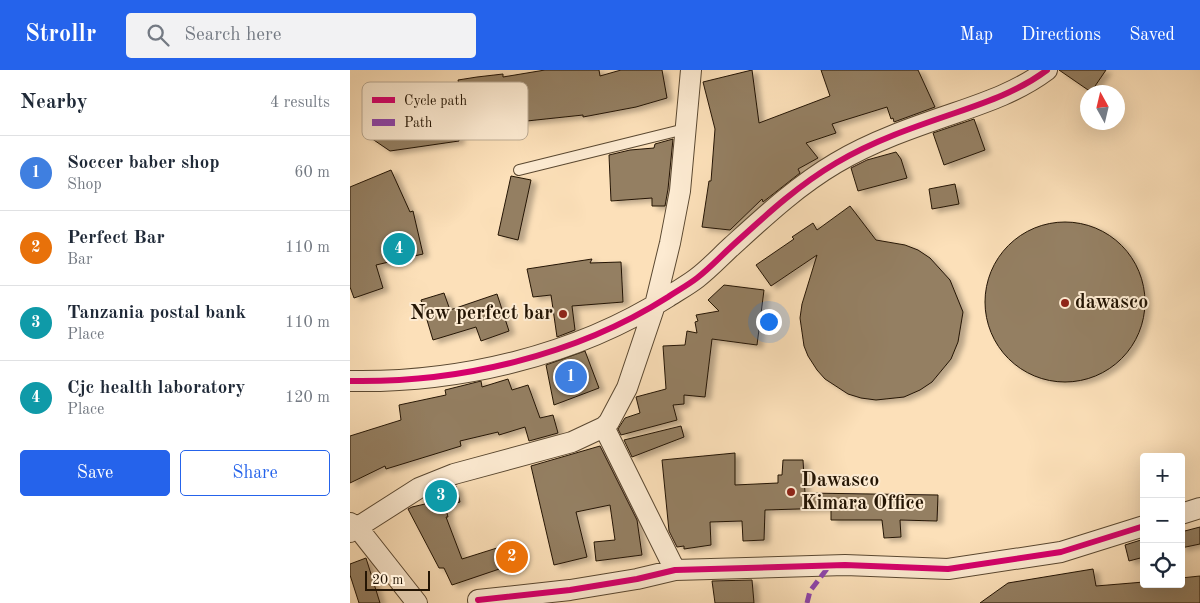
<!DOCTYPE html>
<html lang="en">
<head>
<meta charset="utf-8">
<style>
  :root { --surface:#fff; --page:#f2f2f3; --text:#1f2937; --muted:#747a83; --line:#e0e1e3; --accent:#2563eb }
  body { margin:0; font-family:"Old Standard TT",serif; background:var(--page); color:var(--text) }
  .controls { position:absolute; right:15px; bottom:15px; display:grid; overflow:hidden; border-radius:5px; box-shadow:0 5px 20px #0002 }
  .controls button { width:45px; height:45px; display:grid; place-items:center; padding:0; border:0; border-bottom:1px solid var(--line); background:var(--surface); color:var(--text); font:25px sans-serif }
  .compass { position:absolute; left:730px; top:15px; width:45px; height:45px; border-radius:50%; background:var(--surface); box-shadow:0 5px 20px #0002; rotate:352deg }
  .scale { position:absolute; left:15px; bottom:12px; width:65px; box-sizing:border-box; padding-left:5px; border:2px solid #241504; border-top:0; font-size:14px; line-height:18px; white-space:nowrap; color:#241504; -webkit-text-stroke:4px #fdebd2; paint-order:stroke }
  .you { position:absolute; left:418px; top:251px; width:18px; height:18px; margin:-12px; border:4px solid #fff; border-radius:50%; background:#1a73e8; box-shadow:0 0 0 8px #1a73e833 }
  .badge { display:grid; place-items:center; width:32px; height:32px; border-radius:50%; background:var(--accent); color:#fff; font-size:16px; font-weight:700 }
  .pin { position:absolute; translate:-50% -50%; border:2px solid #fff; box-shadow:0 1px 5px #0006 }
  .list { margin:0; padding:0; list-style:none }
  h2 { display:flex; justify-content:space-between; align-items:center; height:65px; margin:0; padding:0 20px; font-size:21px }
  h2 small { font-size:16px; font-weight:400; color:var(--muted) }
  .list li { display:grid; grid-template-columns:32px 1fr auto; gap:15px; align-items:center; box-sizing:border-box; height:75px; padding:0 20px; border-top:1px solid var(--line) }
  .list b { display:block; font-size:19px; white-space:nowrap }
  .list p { margin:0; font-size:16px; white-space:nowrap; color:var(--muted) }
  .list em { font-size:16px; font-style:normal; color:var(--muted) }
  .actions { display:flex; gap:10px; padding:15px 20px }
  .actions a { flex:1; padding:11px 0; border:1px solid var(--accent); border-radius:5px; text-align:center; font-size:18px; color:var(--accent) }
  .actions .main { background:var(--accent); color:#fff }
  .icon { flex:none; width:28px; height:28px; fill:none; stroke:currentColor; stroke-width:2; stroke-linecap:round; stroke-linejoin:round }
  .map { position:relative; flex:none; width:850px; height:533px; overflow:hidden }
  header { display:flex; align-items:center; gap:30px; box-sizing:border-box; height:70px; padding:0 25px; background:var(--accent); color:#fff }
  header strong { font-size:24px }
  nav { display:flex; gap:28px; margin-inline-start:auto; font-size:18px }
  .search { width:350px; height:45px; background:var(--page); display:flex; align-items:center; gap:12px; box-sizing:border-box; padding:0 18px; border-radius:5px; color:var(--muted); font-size:19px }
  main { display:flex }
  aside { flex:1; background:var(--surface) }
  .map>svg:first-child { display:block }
  .building { fill:#947f62; stroke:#241504; filter:url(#shadow) }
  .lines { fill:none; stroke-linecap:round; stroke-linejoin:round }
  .service-casing { stroke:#5a4831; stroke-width:12 }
  .minor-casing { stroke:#5a4831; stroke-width:22 }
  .service { stroke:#fdebd2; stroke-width:10 }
  .minor { stroke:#fdebd2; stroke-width:20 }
  .quiet { stroke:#8e44ad; stroke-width:5; stroke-dasharray:10 5; stroke-linecap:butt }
  .cycleway-casing { stroke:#fdebd2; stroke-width:9 }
  .cycleway { stroke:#d6006c; stroke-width:6 }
  .poi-dot { fill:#8f2418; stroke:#fdebd2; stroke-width:2 }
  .labels { text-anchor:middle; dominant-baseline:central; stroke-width:4; stroke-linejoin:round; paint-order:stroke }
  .poi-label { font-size:20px; font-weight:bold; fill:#241504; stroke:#fdebd2; text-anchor:start }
  .key { fill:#fdebd2; stroke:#bcab94; stroke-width:1 }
  .key-label { font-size:14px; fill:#241504 }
</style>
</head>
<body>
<header>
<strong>Strollr</strong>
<div class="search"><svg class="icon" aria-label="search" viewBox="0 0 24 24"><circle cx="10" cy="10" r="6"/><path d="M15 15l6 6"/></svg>Search here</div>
<nav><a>Map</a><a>Directions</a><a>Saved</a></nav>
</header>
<main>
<aside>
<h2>Nearby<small>4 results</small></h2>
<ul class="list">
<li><span class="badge" style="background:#3f7fe0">1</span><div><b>Soccer baber shop</b><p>Shop</p></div><em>60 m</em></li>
<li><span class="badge" style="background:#e8710a">2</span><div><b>Perfect Bar</b><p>Bar</p></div><em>110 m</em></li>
<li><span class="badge" style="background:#0f9aa8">3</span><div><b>Tanzania postal bank</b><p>Place</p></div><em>110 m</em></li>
<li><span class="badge" style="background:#0f9aa8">4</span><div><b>Cjc health laboratory</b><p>Place</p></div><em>120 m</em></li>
</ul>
<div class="actions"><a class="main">Save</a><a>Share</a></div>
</aside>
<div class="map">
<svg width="850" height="533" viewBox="0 0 850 533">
  <defs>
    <filter id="shadow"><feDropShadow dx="5.5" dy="3" stdDeviation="2.5" flood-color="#0004"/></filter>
  </defs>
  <rect width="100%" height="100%" fill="#fce0b9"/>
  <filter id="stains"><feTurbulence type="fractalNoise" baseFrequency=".004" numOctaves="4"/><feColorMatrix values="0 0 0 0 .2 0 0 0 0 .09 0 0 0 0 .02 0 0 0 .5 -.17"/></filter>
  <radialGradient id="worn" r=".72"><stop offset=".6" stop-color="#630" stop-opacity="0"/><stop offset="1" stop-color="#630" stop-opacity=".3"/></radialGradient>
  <path class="building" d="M195,0h54l1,6 21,-6h41l5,28 -31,9 -53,10v-2l-75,8 1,2 -51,7 1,9 -69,10 -25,-17 7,-9 -6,-29 64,-11h29l-1,-5 19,-3 26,-3v3z
    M402,0l7,53 71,-27 -9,-26h97l17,37 -41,15 -1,-4 -2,1 -4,-12 -55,17 4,9 -30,10 12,15 -20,11 2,4 -37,29 -1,-3 -32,31 -28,-3 7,-46h2l4,-52 -12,-47z
    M709,0h47l-15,22z
    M624,49l11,31 -41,15 -11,-32z
    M323,69l-5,50 -3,17h-13v-8l-41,3 -2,-46 21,-5 24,-2 1,-4z
    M546,82l5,7 6,19 -49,13 -7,-23 16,-8z
    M41,100l19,42 3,-1 10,43 -47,11 7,23 -29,10 -4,-11v-100z
    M161,106l20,4 -13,60 -20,-5z
    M605,114l4,20 -27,5 -3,-20z
    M500,136l26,34 29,5 13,5 12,8 20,22 13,32 -5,30 -7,17 -19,23 -12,8 -16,7 -28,3 -15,-2 -13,-4 -23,-15 -8,-9 -9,-14 -4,-10 -4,-28 2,-14 15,-49 -46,31 -15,-21 38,-26 -2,-2 21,-14 4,7z
    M635 232a80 80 0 1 1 160 0a80 80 0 1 1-160 0Z
    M242,189l-2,4 31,-1 2,40 -51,4 3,24 -18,7 -6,-42 -18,2 -6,-28z
    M374,215l40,5 -7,55 -45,-6 -7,58 -21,-2v9l-11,1 4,15 -56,15 -3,-6 7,-11 15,-5 -4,-16 30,-8 -3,-43 22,-1 2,-14 10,2 -2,-11 3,-1 -2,-6 23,-4 -11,-11z
    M94,223l6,17 47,-16 12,37 -28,10 -5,-14 -43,13 -12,-40z
    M235,281l14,37 -45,17 -8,-40z
    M158,309l4,11 16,-5 12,33 13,-3 5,18 -29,8 -4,-14 -26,8 -1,-3 -38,9 1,5 -75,23 -1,-3 -35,17v-47l51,-16 -2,-15 47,-10 -1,-5 36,-9 1,6z
    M331,356l3,11 -52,20 -8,-17z
    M250,376l37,74 5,35 -46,6 -2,-19 21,-2 -5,-35 -34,7 11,45 -33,8 -23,-99z
    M385,383v32l43,-2v-8h4l1,-15h20l2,33 133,2 -1,26 -37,-1 1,17 -17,1 -2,-18h-51v-12l-66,2 -1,30 -21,1 -1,-20 -32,1 1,23 -27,4v-3l-7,1 -8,-16 -7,-71z
    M106,416l4,16 -15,4 3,11h-2l16,42 54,-17 4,20 -68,23 -8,-17h-5l-31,-59 4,-2 13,-3 -1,-5z
    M850,457v17l-19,4v-16z
    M794,469v18l-15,4 -4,-16z
    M16,488l14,45h-21l-9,-28v-11z
    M743,499l3,17 48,-4v2h37v-6l19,-2v27h-220l28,-20z
    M402,510l2,23h-39l-3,-22z"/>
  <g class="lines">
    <defs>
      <path id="service" d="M169,100l166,-41"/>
      <path id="minor" d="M0,311c109,2 225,-25 318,-84 9,-6 20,-12 29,-19 13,-10 24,-22 35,-32 33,-30 65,-60 104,-83 37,-22 78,-36 119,-50 32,-11 64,-22 92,-43
        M254,357l71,143
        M831,444l19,-6
        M0,453l7,4 60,76
        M0,462l69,-44 35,-14 118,-32 32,-15 5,-5 18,-34 28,-83 15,-62 10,-52 11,-121
        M128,530l92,-10 67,-11 38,-9 170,-5 103,4 113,-17 83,-26"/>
    </defs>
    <use href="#service" class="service-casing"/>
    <use href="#minor" class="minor-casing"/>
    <use href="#service" class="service"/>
    <use href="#minor" class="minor"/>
    <path class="quiet" d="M457,533l3,-12 20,-26"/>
    <defs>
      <path id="cycleway" d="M0,311c109,2 225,-25 318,-84 9,-6 20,-12 29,-19 13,-10 24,-22 35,-32 33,-30 65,-60 104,-83 37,-22 78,-36 119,-50 32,-11 64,-22 92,-43
        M128,530l92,-10 67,-11 38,-9 170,-5 103,4 113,-17 83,-26"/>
    </defs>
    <use href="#cycleway" class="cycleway-casing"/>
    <use href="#cycleway" class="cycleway"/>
  </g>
  <g class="poi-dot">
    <circle cx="715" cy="233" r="5"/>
    <circle cx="213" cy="244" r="5"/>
    <circle cx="441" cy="422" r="5"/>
  </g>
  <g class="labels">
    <g class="poi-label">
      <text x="725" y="233">dawasco</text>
      <text x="203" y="244" text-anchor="end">New perfect bar</text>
      <text x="451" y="411">Dawasco<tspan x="451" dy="23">Kimara Office</tspan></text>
    </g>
  </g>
  <rect x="12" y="12" width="166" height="58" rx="8" class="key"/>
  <rect x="22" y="27" width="23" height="6" fill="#d6006c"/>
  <rect x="22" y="49" width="23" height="7" fill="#8e44ad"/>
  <g class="key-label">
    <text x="54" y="35">Cycle path</text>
    <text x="54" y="57">Path</text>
  </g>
  <rect width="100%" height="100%" filter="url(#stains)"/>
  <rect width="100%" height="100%" fill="url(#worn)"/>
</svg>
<div class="controls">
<button>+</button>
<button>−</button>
<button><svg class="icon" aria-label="locate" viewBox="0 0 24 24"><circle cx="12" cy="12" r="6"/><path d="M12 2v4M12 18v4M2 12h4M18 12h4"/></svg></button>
</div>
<svg class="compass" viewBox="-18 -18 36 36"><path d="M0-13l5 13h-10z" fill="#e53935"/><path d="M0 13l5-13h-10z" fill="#747a83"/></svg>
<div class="scale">20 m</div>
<div class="you"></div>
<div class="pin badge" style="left:221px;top:307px;background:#3f7fe0">1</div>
<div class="pin badge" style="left:162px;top:487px;background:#e8710a">2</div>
<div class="pin badge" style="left:91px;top:426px;background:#0f9aa8">3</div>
<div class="pin badge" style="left:49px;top:179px;background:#0f9aa8">4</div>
</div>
</main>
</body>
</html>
